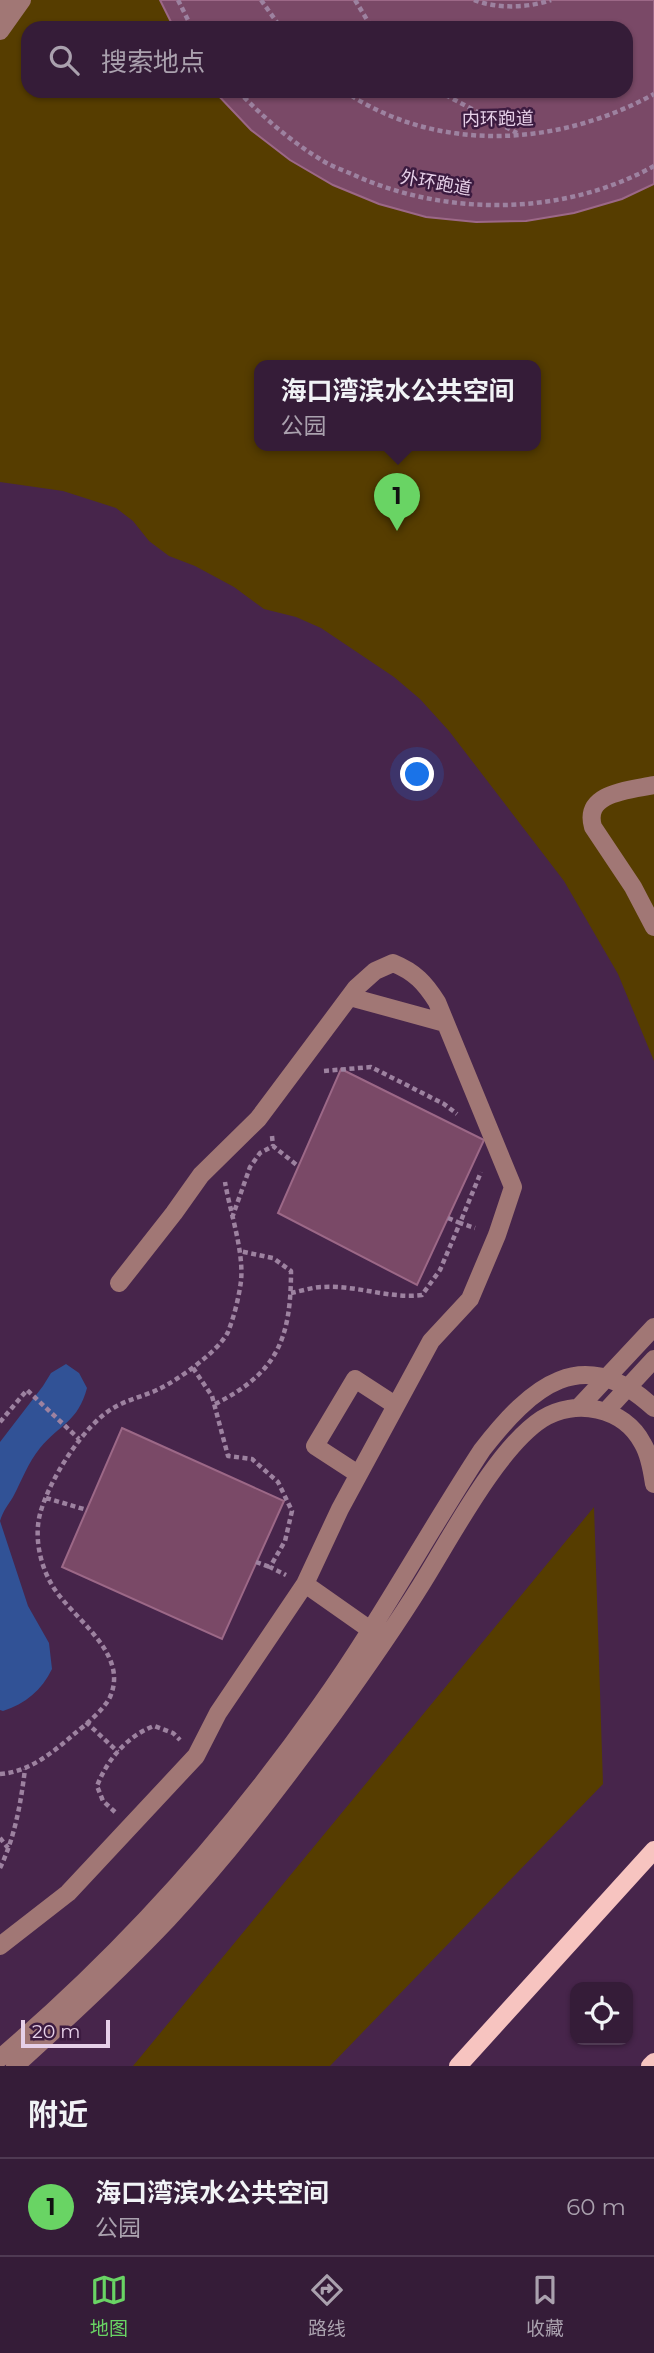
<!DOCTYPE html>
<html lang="zh">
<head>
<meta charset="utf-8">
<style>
  :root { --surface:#351c38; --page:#402943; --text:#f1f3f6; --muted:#aaa1ae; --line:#4f3a53; --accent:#69d464 }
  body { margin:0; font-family:Montserrat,"Noto Sans SC",sans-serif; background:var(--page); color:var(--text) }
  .controls { position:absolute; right:21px; bottom:21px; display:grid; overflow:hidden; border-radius:14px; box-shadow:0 2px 5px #0004 }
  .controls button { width:63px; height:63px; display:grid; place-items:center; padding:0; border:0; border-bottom:2px solid var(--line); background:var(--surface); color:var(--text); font:35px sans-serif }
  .scale { position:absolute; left:21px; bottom:18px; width:89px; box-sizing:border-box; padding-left:7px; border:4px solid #e6d0e8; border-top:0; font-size:19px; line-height:24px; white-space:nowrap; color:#e6d0e8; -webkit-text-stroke:5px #3c1b40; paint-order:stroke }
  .you { position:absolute; left:418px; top:775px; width:24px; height:24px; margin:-18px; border:5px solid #fff; border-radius:50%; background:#1a73e8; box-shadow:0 0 0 10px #1a73e833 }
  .badge { display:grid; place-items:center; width:46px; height:46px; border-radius:50%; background:var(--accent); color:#111; font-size:23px; font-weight:700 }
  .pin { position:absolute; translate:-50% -58px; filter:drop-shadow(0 2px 4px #0008) }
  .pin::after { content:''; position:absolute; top:37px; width:24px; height:21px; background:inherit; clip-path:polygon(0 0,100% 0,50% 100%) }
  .popup { position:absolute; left:254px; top:360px; width:287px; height:91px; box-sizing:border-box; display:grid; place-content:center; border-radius:14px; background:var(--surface); filter:drop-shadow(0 2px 5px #0005); font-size:23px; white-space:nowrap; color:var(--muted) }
  .popup b { font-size:26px; color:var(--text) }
  .popup::after { content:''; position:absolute; left:50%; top:100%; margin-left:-14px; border:14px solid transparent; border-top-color:var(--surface) }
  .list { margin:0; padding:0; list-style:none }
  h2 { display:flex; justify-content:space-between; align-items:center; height:91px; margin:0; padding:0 28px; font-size:30px }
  h2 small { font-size:23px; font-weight:400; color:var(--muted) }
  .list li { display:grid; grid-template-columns:46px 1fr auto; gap:21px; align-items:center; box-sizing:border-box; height:98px; padding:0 28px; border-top:2px solid var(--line) }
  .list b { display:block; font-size:26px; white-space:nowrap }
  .list p { margin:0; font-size:23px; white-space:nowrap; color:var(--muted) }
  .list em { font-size:23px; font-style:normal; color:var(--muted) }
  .icon { flex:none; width:38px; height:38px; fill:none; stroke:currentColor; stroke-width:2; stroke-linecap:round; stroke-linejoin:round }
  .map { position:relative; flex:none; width:654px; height:2066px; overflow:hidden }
  .search { position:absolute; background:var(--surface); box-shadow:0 2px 5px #0004; left:21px; right:21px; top:21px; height:77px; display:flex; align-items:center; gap:18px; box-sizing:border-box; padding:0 24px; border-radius:21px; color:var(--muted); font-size:26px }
  .sheet { height:189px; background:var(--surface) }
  nav { display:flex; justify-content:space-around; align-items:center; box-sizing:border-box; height:98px; border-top:2px solid var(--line); background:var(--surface); font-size:19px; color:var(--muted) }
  nav a { display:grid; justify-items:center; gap:4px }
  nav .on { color:var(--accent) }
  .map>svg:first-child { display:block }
  .green { fill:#563d00; fill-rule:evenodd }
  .water { fill:#315296 }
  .building { fill:#7a4967; stroke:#9c6887; stroke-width:2 }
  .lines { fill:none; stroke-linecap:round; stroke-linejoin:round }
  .path { stroke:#9d82a0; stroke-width:4.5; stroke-dasharray:5 3.5; stroke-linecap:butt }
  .minor { stroke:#a17775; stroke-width:18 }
  .major { stroke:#f7c4c0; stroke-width:18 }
  .labels { text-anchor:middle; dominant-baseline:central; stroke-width:5; stroke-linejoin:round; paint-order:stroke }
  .street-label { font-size:18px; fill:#e6d0e8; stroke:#3c1b40 }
</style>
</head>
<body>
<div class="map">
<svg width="654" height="2066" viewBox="0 0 654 2066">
  <rect width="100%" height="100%" fill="#47254b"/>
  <path class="green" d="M0,0h654v1061l-36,-87 -54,-93 -115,-150 -29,-32 -26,-22 -73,-49 -25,-11 -32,-8 -30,-22 -39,-21 -26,-10 -20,-15 -16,-20 -17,-13 -53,-17 -63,-9zM28,28h598v63h-598zM259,365h276v80h-276z
    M594,1507l9,277 -273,282h-197z"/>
  <path class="water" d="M66,1364l13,9 8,15c-9,34 -27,36 -47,60 -12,15 -18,32 -27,49 -5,8 -10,14 -13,24l28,85 21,37 3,26c-10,21 -27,35 -49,42l-3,-1v-268l43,-56 8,-13z"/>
  <path class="building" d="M160,0h494v184l-32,15 -48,14 -48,8 -50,1 -50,-5 -47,-13 -46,-19 -43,-25 -39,-30 -37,-39h412v-63h-452z
    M341,1069l143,71 -67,145 -139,-72z
    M122,1428l162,73 -62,138 -160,-72z"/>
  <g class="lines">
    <path class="path" d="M178,0l14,28
      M261,0l20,28
      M355,0l17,28
      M474,0c23,9 54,8 77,0
      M238,91c25,26 51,49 82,68 10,7 23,11 34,16 93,42 210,41 300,-9
      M344,91c93,63 214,56 310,3
      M438,91l79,42
      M324,1071l47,-4 73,37 13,10
      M272,1136l1,10
      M232,1218l18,-51 10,-14 13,-7 25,20
      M448,1218l12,5 21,-51
      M291,1293c10,-2 22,-6 32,-6 34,-2 66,12 99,8l18,-25 20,-47 15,5
      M193,1368l19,28 16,60 24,3 26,23 14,29 -7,30 -15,26 16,8
      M215,1404c62,-31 76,-65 76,-133l-18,-13 -34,-7
      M0,1422l27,-32 52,49
      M46,1498l41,12
      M256,1562l14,5
      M86,1722l32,30
      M0,1774c29,-2 52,-21 73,-39 12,-10 30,-24 37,-38 20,-45 -39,-79 -58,-112 -12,-20 -18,-48 -12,-71 9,-34 44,-90 75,-107 14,-8 30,-11 44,-18 19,-9 60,-38 69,-57 6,-15 11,-35 13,-51 3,-30 -11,-69 -16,-99
      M115,1812l-12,-11 -6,-15c10,-26 30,-50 57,-60l19,7 7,7
      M0,1838l8,10
      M0,1868c15,-31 21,-66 25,-99"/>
    <path class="minor" d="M0,9l6,-9
      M0,31l22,-31
      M654,785c-24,5 -71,7 -61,42l40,60 21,40
      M350,997l95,26
      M580,1406l74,-79
      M606,1411l48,-52
      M358,1474l-43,-28 40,-67 40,26
      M305,1584l74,52
      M0,1946l68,-53 128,-137 22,-43 87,-129 35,-75 91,-168 39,-42 27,-64 16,-48 -76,-185c-12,-19 -22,-30 -44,-39l-18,8 -19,17 -98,131 -57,56 -27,38 -55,70
      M0,2058c121,-103 229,-223 320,-352 59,-83 107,-172 162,-256 49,-63 100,-109 172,-42
      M15,2066c53,-48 104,-95 153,-147 59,-63 112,-133 163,-202 31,-43 62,-87 90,-132 29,-46 76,-137 121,-166 33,-21 82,-12 101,25 7,12 9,27 11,40"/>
    <path class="major" d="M458,2066l196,-216
      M650,2066l4,-4"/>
  </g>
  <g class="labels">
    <g class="street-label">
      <text transform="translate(498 119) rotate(-1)">内环跑道</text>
      <text transform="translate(436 183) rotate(10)">外环跑道</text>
    </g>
  </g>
</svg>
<div class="controls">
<button><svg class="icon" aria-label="locate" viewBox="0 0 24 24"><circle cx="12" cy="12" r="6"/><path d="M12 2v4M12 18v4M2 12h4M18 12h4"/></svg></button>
</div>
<div class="scale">20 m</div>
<div class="you"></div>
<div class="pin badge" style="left:397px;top:531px">1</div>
<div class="popup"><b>海口湾滨水公共空间</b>公园</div>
<div class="search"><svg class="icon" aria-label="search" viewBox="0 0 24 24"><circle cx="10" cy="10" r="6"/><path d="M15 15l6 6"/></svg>搜索地点</div>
</div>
<section class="sheet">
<h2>附近<small></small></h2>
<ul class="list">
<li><span class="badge">1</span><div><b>海口湾滨水公共空间</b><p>公园</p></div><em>60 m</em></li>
</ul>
</section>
<nav>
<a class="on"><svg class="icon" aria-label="map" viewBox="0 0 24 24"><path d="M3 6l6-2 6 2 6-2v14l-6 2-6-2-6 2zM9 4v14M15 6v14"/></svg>地图</a>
<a><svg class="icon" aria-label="directions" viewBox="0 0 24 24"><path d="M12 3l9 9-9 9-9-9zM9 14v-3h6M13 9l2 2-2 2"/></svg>路线</a>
<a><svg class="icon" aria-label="saved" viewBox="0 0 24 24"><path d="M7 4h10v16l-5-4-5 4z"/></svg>收藏</a>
</nav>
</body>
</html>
